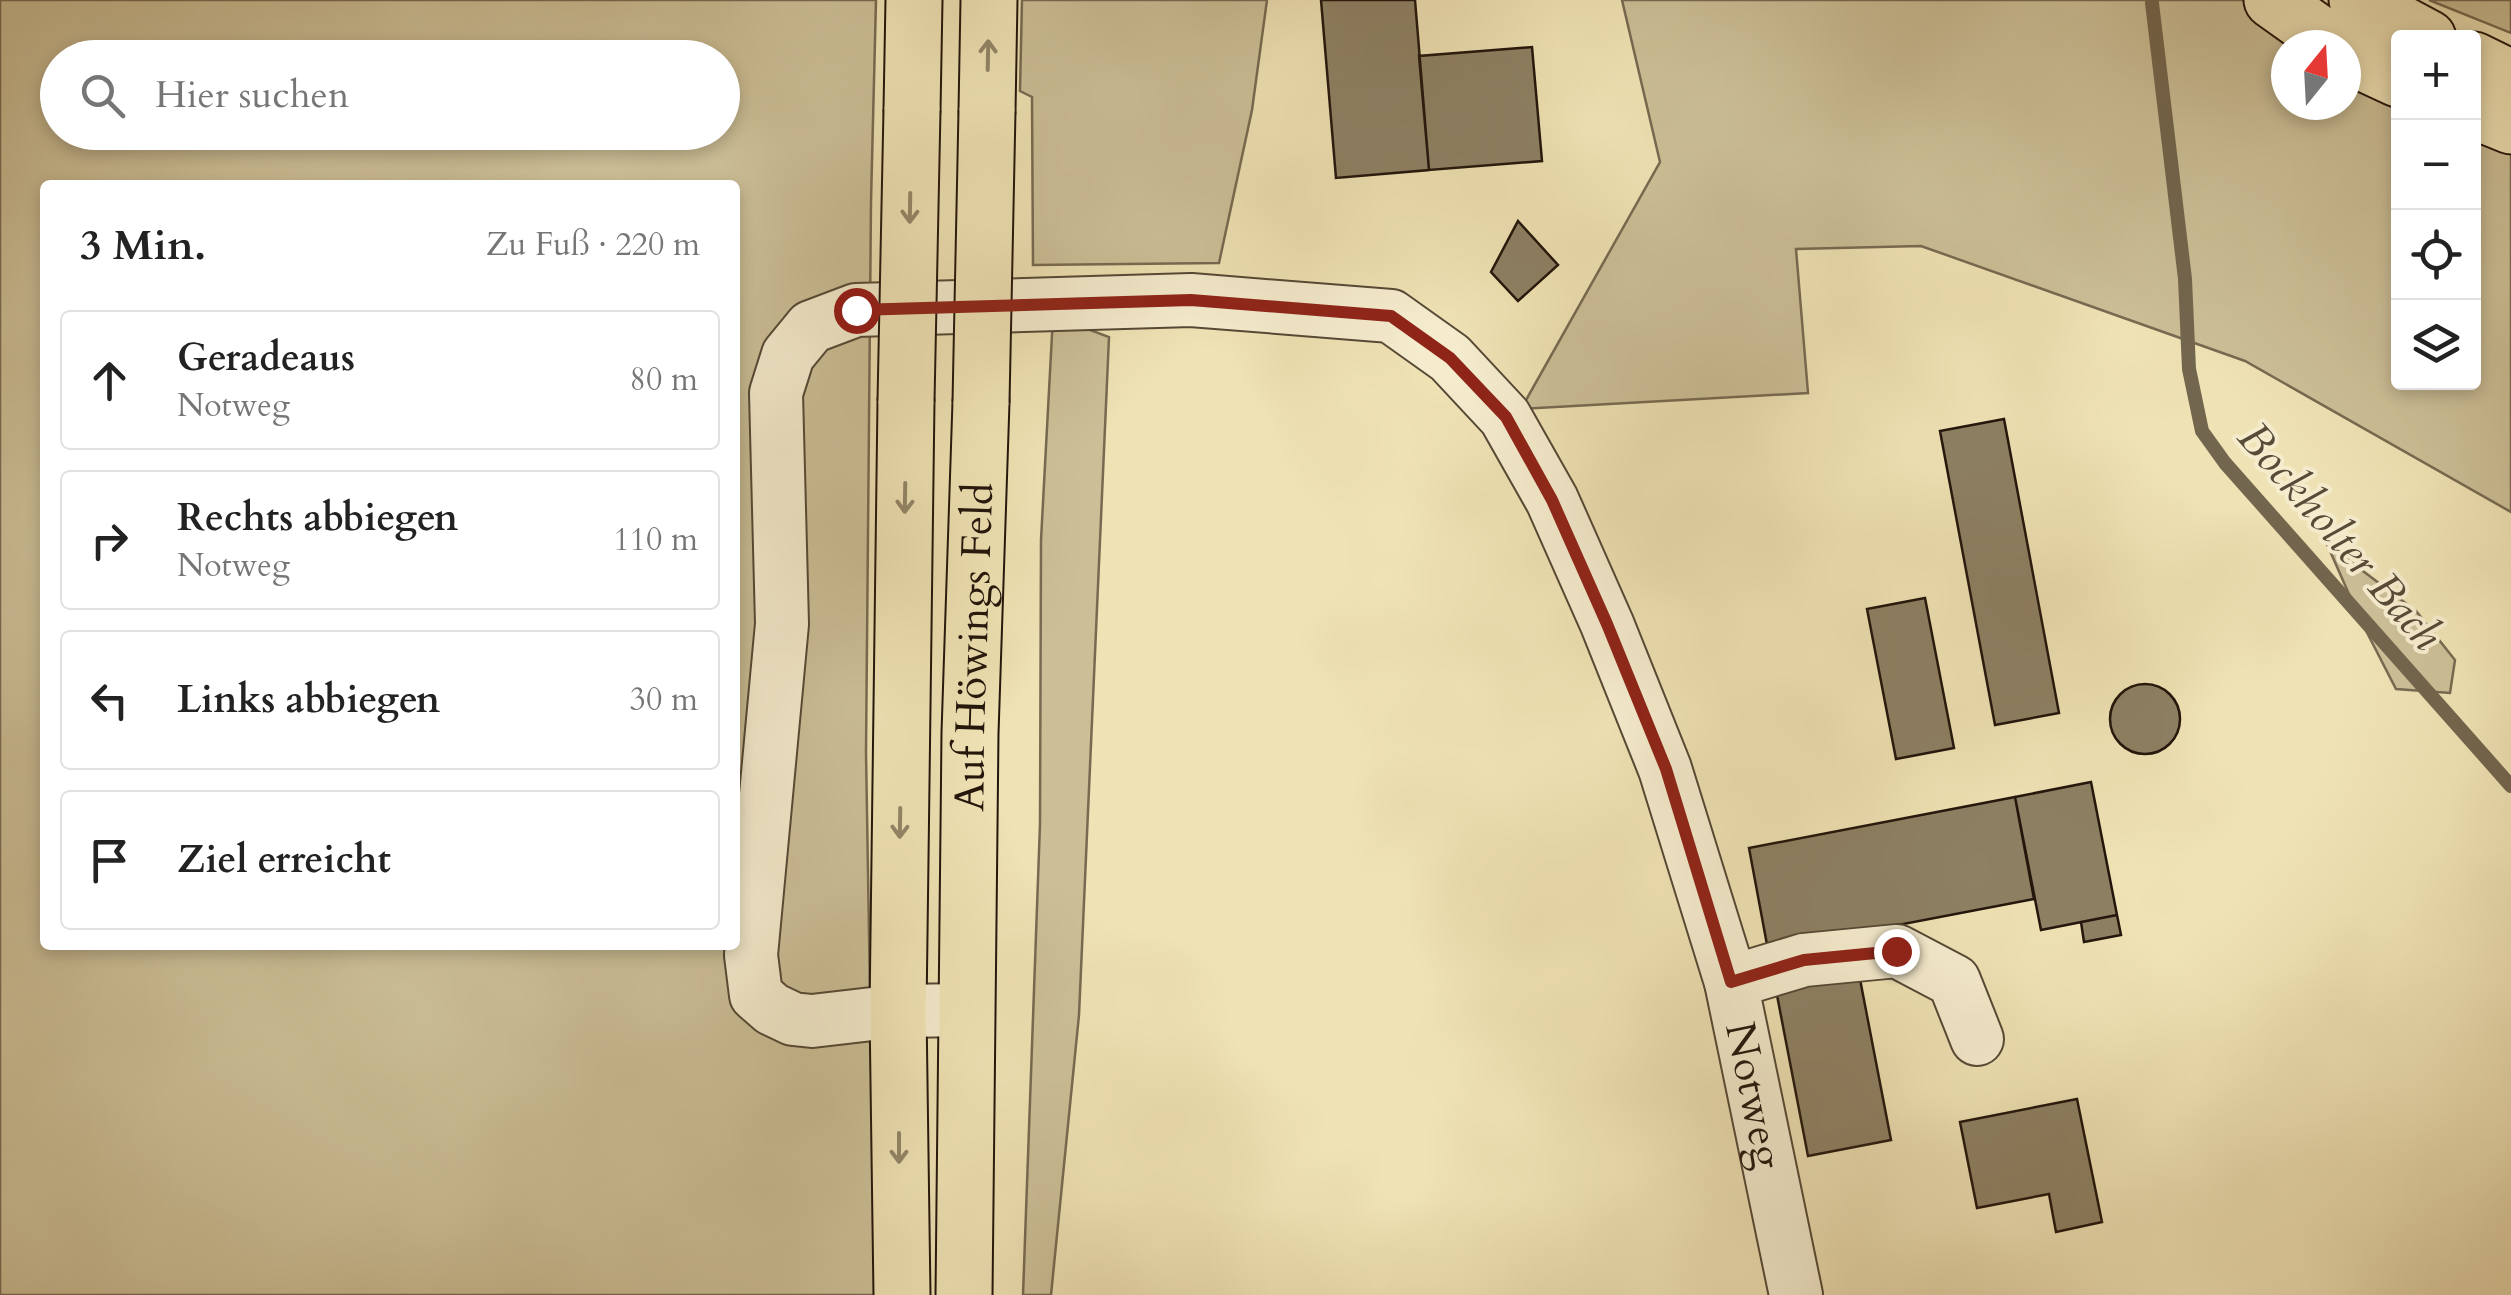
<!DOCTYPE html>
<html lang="de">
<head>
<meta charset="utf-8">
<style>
  :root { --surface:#fff; --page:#f6f6f6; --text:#222; --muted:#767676; --line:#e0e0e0 }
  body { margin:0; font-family:Cardo,serif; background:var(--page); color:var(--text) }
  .controls { position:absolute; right:30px; top:30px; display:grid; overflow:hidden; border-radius:10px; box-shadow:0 5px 15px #0003 }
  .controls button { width:90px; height:90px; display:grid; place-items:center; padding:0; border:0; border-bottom:2px solid var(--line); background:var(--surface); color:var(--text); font:50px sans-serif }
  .compass { position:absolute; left:2271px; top:30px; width:90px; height:90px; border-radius:50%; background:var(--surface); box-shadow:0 5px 15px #0003; rotate:18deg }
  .stop { position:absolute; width:30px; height:30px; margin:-22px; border:8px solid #8f2418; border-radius:50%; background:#fff }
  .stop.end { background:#8f2418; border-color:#fff; box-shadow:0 2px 10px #0008 }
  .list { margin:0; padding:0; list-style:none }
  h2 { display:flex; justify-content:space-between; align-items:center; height:130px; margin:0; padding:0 40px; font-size:42px }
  h2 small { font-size:32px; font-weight:400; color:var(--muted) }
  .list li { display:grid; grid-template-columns:65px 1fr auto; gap:30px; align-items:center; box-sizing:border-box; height:140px; margin:0 20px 20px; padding:0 20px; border:2px solid var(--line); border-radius:10px }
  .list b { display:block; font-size:38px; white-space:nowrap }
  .list p { margin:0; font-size:32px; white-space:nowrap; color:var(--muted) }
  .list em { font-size:32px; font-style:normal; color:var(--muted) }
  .icon { flex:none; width:55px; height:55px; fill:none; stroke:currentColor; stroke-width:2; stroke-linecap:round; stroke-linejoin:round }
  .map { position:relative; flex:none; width:2511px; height:1295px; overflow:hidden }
  .search { position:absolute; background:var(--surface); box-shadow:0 5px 15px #0003; left:40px; top:40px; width:700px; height:110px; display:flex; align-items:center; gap:25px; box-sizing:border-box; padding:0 35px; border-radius:55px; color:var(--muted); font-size:38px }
  .panel { position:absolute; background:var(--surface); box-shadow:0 5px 15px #0003; left:40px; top:180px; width:700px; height:770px; border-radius:10px }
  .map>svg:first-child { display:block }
  .green { fill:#ccbf97; stroke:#776a51; stroke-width:2.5; fill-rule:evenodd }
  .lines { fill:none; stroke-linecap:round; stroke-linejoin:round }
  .stream { stroke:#73664e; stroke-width:14 }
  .building { fill:#8d8063; stroke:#22150b; stroke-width:2.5 }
  .minor-casing { stroke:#554835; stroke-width:56 }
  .major-casing { stroke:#22150b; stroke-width:59 }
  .minor { stroke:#f5ecce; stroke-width:52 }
  .major { stroke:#efe2b4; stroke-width:55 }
  .major-bridge-casing { stroke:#22150b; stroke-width:59; stroke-linecap:butt }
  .major-bridge { stroke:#efe2b4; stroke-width:55 }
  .oneway { stroke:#938668 }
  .route { stroke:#8f2418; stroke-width:12 }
  .labels { text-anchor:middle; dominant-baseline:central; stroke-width:8; stroke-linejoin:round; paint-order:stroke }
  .street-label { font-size:42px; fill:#22150b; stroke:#f5ecce }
  .water-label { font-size:45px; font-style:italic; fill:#584b38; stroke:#f5ecce }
</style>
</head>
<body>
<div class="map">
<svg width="2511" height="1295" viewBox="0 0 2511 1295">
  <rect width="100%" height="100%" fill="#efe2b4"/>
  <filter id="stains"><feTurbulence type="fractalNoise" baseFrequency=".002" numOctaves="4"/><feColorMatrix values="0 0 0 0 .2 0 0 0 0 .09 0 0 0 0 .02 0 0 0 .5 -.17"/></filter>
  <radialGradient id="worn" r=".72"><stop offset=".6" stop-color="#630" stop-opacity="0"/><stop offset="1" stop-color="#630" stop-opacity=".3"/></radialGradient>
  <path class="green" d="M0,0h876l-5,202 -5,550 6,362 12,181h-884zM58,58h664v74h-664zM45,185h690v760h-690z
    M1022,0h245l-15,110 -33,153 -186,2 -1,-168 -12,-6z
    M1622,0h622l70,45h-28v60h60v-39l52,31v285h76v-252l37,15v367l-266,-151 -324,-115 -125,3 12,144 -287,16 139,-247z
    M2429,0h82v33z
    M1053,316l56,21 -30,678 -28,280h-28l17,-471 1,-284z
    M2327,544l89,67 39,49 -5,33 -54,-4 -37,-72z"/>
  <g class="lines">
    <path class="stream" d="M2152,3l33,276 4,90 13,62 23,32 286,323"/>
  </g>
  <path class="building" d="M1321,0h94l14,170 -93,8z
    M1532,47l10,114 -113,9 -10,-114z
    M1518,221l40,44 -40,36 -27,-29z
    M2004,419l55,294 -64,12 -55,-294z
    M1925,598l29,150 -58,11 -29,-150z
    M2110 719a35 35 0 1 1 70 0a35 35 0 1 1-70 0Z
    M2091,782l26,133 -76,15 -26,-133z
    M2015,797l19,102 -266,51 -19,-102z
    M2117,915l4,20 -37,7 -3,-20z
    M1859,974l32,166 -83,16 -32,-166z
    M2077,1099l25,123 -46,10 -7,-38 -72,14 -17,-86z"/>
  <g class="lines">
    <defs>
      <g id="minor">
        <path d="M1731,982l73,-22 93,-9 57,30 23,58"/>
        <path id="s1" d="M967,1010l-69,1 -86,10 -19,-2 -21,-10 -16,-14 -5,-40 31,-331 -6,-231 12,-38 23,-28 45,-17 335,-10 200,16 59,42 55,59 47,83 55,124 58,145 66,213 65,313"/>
      </g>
      <g id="major">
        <path d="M2272,0l63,45"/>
        <path d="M2357,0l71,38"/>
        <path d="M2346,53l11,7 41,19"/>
        <path d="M2474,60l37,18"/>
        <path d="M912,110l2,-110"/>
        <path d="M987,111l2,-111"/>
        <path d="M2474,111l37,15"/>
        <path d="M902,1295l-4,-284 8,-610"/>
        <path id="s2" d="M964,1295l6,-562 11,-331"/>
      </g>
    </defs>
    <use href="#minor" class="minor-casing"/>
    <use href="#major" class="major-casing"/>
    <use href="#minor" class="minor"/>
    <use href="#major" class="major"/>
    <defs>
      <path id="major-bridge" d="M906,401l6,-291
        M981,402l6,-291"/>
    </defs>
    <use href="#major-bridge" class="major-bridge-casing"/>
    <use href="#major-bridge" class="major-bridge"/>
  </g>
  <defs><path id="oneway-shaft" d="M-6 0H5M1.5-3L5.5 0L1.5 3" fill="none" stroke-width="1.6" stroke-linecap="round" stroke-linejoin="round" transform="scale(2.5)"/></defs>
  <g class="oneway">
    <use href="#oneway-shaft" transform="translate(988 55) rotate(-89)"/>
    <use href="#oneway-shaft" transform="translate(910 208) rotate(91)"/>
    <use href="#oneway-shaft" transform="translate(905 498) rotate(91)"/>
    <use href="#oneway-shaft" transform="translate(900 823) rotate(91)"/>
    <use href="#oneway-shaft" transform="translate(899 1148) rotate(90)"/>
  </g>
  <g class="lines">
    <path class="route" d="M856,310l335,-10 200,16 59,42 56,59 46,83 55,124 59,145 65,213 73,-22 92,-9"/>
  </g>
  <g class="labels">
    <g class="street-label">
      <text stroke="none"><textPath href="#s2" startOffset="648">Auf Höwings Feld</textPath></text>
      <text stroke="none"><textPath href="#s1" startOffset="2362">Notweg</textPath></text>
    </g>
    <g class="water-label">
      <text transform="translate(2340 536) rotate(49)">Bockholter Bach</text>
    </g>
  </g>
  <rect width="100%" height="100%" filter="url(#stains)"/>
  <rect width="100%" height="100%" fill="url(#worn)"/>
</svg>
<div class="controls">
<button>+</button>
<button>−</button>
<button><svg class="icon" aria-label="locate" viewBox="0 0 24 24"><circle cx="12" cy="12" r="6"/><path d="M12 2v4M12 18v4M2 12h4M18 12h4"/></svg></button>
<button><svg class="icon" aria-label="layers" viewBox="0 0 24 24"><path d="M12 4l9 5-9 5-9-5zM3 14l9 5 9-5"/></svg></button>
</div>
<svg class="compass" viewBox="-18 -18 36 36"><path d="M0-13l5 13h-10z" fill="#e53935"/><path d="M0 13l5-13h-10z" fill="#767676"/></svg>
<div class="stop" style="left:856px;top:310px"></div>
<div class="stop end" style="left:1896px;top:951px"></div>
<div class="search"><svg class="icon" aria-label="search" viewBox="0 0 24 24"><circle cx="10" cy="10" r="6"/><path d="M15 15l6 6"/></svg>Hier suchen</div>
<section class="panel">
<h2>3 Min.<small>Zu Fuß · 220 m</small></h2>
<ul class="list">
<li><svg class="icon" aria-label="ahead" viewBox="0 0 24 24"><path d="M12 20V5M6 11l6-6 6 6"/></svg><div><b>Geradeaus</b><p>Notweg</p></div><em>80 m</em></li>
<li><svg class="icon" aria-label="right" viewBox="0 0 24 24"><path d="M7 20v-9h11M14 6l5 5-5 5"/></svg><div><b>Rechts abbiegen</b><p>Notweg</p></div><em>110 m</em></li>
<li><svg class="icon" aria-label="left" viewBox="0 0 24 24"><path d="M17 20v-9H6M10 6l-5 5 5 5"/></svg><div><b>Links abbiegen</b></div><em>30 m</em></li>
<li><svg class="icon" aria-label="arrive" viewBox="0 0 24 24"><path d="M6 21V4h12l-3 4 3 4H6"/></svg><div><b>Ziel erreicht</b></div></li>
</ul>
</section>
</div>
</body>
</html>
